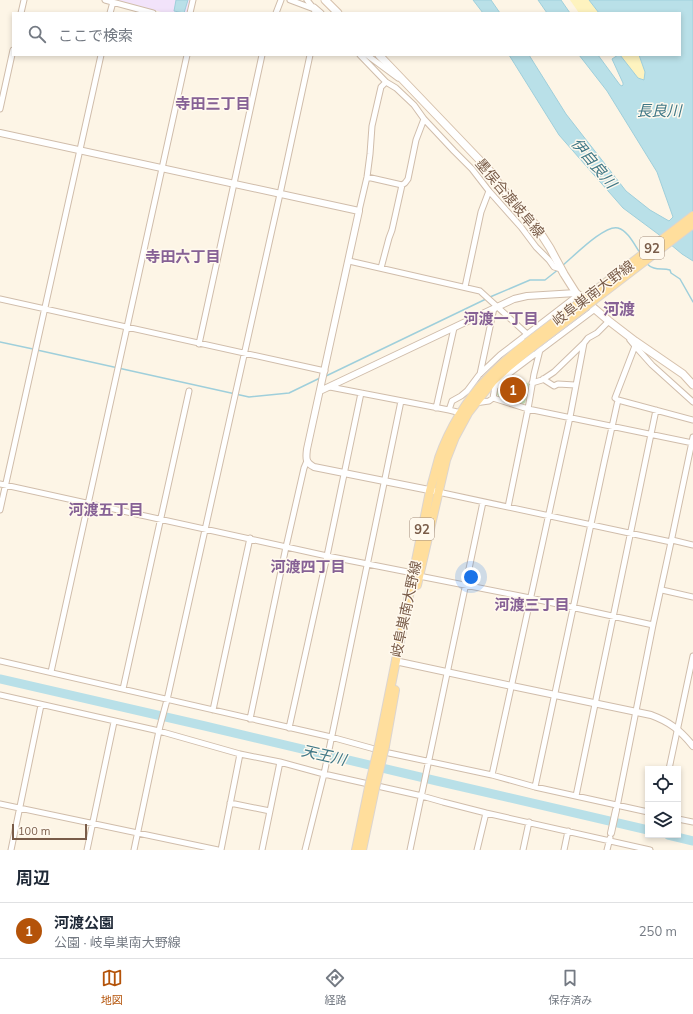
<!DOCTYPE html>
<html lang="ja">
<head>
<meta charset="utf-8">
<style>
  :root { --surface:#fff; --page:#f6f6f7; --text:#1f2937; --muted:#747a83; --line:#e0e1e3; --accent:#b45309 }
  body { margin:0; font-family:Mulish,"Noto Sans JP",sans-serif; background:var(--page); color:var(--text) }
  .controls { position:absolute; right:12px; bottom:12px; display:grid; overflow:hidden; border-radius:0px; box-shadow:0 2px 6px #0003 }
  .controls button { width:36px; height:36px; display:grid; place-items:center; padding:0; border:0; border-bottom:1px solid var(--line); background:var(--surface); color:var(--text); font:20px sans-serif }
  .scale { position:absolute; left:12px; bottom:10px; width:75px; box-sizing:border-box; padding-left:4px; border:2px solid #795c49; border-top:0; font-size:11px; line-height:14px; white-space:nowrap; color:#795c49; -webkit-text-stroke:3px #fff9ee; paint-order:stroke }
  .you { position:absolute; left:471px; top:577px; width:14px; height:14px; margin:-10px; border:3px solid #fff; border-radius:50%; background:#1a73e8; box-shadow:0 0 0 6px #1a73e833 }
  .badge { display:grid; place-items:center; width:26px; height:26px; border-radius:50%; background:var(--accent); color:#fff; font-size:13px; font-weight:700 }
  .pin { position:absolute; translate:-50% -50%; border:2px solid #fff; box-shadow:0 1px 4px #0006 }
  .list { margin:0; padding:0; list-style:none }
  h2 { display:flex; justify-content:space-between; align-items:center; height:52px; margin:0; padding:0 16px; font-size:17px }
  h2 small { font-size:13px; font-weight:400; color:var(--muted) }
  .list li { display:grid; grid-template-columns:26px 1fr auto; gap:12px; align-items:center; box-sizing:border-box; height:56px; padding:0 16px; border-top:1px solid var(--line) }
  .list b { display:block; font-size:15px; white-space:nowrap }
  .list p { margin:0; font-size:13px; white-space:nowrap; color:var(--muted) }
  .list em { font-size:13px; font-style:normal; color:var(--muted) }
  .icon { flex:none; width:22px; height:22px; fill:none; stroke:currentColor; stroke-width:2; stroke-linecap:round; stroke-linejoin:round }
  .map { position:relative; flex:none; width:693px; height:850px; overflow:hidden }
  .search { position:absolute; background:var(--surface); box-shadow:0 2px 6px #0003; left:12px; right:12px; top:12px; height:44px; display:flex; align-items:center; gap:10px; box-sizing:border-box; padding:0 14px; border-radius:0px; color:var(--muted); font-size:15px }
  .sheet { height:108px; background:var(--surface) }
  nav { display:flex; justify-content:space-around; align-items:center; box-sizing:border-box; height:56px; border-top:1px solid var(--line); background:var(--surface); font-size:11px; color:var(--muted) }
  nav a { display:grid; justify-items:center; gap:2px }
  nav .on { color:var(--accent) }
  .map>svg:first-child { display:block }
  .education { fill:#f2e3fa }
  .green { fill:#d2ecc3 }
  .sand { fill:#fef3bf }
  .water { fill:#b9e0e8; stroke:#9fcfdb }
  .lines { fill:none; stroke-linecap:round; stroke-linejoin:round }
  .stream { stroke:#9fcfdb; stroke-width:1.5 }
  .river { stroke:#b9e0e8; stroke-width:9 }
  .minor-casing { stroke:#d0bdab; stroke-width:7 }
  .tertiary-casing { stroke:#d0bdab; stroke-width:8 }
  .secondary-casing { stroke:#d6c0ab; stroke-width:9 }
  .primary-casing { stroke:#dcd5d0; stroke-width:10 }
  .minor { stroke:#fff; stroke-width:5 }
  .tertiary { stroke:#fff; stroke-width:6 }
  .secondary { stroke:#fff; stroke-width:7 }
  .primary { stroke:#ffde9c; stroke-width:8 }
  .primary-bridge-casing { stroke:#dcd5d0; stroke-width:10; stroke-linecap:butt }
  .primary-bridge { stroke:#ffde9c; stroke-width:8 }
  .labels { text-anchor:middle; dominant-baseline:central; stroke-width:3; stroke-linejoin:round; paint-order:stroke }
  .shield { fill:#fff9ee; stroke:#a18b7a; stroke-width:1 }
  .shield-label { font-size:13px; font-weight:bold; fill:#795c49 }
  .street-label { font-size:14px; fill:#795c49; stroke:#fff9ee }
  .neighbourhood-label { font-size:15px; font-weight:bold; fill:#866195; stroke:#fff9ee }
  .water-label { font-size:15px; font-style:italic; fill:#3f7786; stroke:#fff9ee }
  .quarter-label { font-size:16px; font-weight:bold; fill:#866195; stroke:#fff9ee }
</style>
</head>
<body>
<div class="map">
<svg width="693" height="850" viewBox="0 0 693 850">
  <rect width="100%" height="100%" fill="#fdf5e6"/>
  <path class="education" d="M117,0h74l-3,13h-23z"/>
  <path class="green" d="M510,377l20,7 -5,19 -2,1 -16,-5 -8,-2 -3,-4 2,-5z"/>
  <path class="sand" d="M570,0h19l10,13h-20z
    M620,55h19l6,17 -1,8 -6,-2z"/>
  <path class="water" d="M176,0h12l-4,13 -10,-2z
    M473,0h18l9,13h-17z
    M538,0h23l9,13h-23z
    M589,0h104v261l-11,-7 -24,-20 -35,-26 -64,-73 -50,-80h20l37,59 60,77 24,19 19,11 4,-4 -16,-45 -50,-81 -28,-36h19l22,30 2,1 1,-1v-2l-11,-24 6,-4h2l18,23 6,2 1,-8 -6,-17h41v-42h-81z"/>
  <g class="lines">
    <path class="stream" d="M646,263c8,8 14,5 24,7l1,3 9,6 13,23
      M563,265c10,-8 42,-41 55,-37 10,3 16,16 22,25
      M490,297l40,-17h15l14,-11
      M0,342l33,7
      M37,350l212,47 40,-4 31,-15
      M326,376l160,-77"/>
    <path class="river" d="M0,679l205,47 232,55 211,49
      M668,835l25,6"/>
    <defs>
      <path id="minor" d="M105,0l48,13
        M290,0l24,9
        M307,0l4,5 5,8
        M314,7l7,6
        M21,13l3,-13
        M110,13l3,-11
        M190,13l3,-13
        M276,13l5,-13
        M360,55l26,27
        M367,55l31,23
        M0,109l13,-59
        M367,177l35,8
        M359,211l8,-34 3,-23 2,-28 9,-39 5,-5 10,6 18,17 10,14 30,32 18,18 17,22 32,36 15,20 13,13 5,7 7,2
        M349,261l131,30 47,43 13,16
        M381,268l8,-30 3,-8 10,-45 3,-2 3,-4 8,-39 8,-21
        M465,287l16,-75 8,-21
        M0,299l325,72
        M199,344l63,-289
        M635,346l17,19 41,37
        M480,374l14,-66
        M543,379l11,7 4,-2 17,1
        M532,383l10,-3 12,-8 29,-28
        M330,387l119,23 12,3
        M493,398l2,-11 11,-11 89,-67
        M618,400l75,20
        M475,403l14,-2 4,-3 35,11 165,34
        M436,408l18,-80
        M449,410l3,-9 9,-5 6,-5 12,-16 21,-20 78,-60
        M0,484l327,72 86,17 6,3 111,22 123,27
        M438,492l233,50 -18,83 -36,182
        M508,507l20,-98 6,-35 6,-24
        M0,510l101,-455
        M672,540l21,5
        M671,542l22,-105
        M662,590l31,7
        M0,661l331,76 58,16 103,22 43,12 113,25
        M51,672l136,-617
        M123,689l66,-298
        M0,695l159,36 81,23 40,8 44,12 98,22 21,6 43,11 164,37
        M213,710l37,-172
        M250,719l36,-172 18,-79 3,-7
        M289,728l38,-172 34,-163
        M669,769l24,-113
        M492,775l78,-358 14,-74 4,-5 9,-5 12,-12
        M535,787l69,-324 14,-63 -3,-2 20,-52 -5,-6
        M576,796l80,-386
        M230,803l40,8
        M0,804l218,46
        M678,819l15,3
        M11,850l30,-145
        M87,850l27,-128
        M134,850l26,-124 7,-26 113,-506 30,-139
        M221,850l19,-96
        M262,850l18,-88
        M305,850l19,-76 77,-373
        M410,850l73,-348
        M477,850l9,-37
        M523,850l6,-28
        M564,850l4,-19
        M607,850l3,-12"/>
      <path id="tertiary" d="M0,133l359,78 -52,238c-1,9 -2,13 7,18l120,24
        M320,391l194,-92 13,-3 49,-3
        M395,661l117,25 139,29c19,7 29,15 42,31
        M611,833l5,-23"/>
      <path id="secondary" d="M325,0l13,13
        M379,55l112,117 10,15 33,36 16,25 14,26 12,19 33,28 26,20 48,33 10,11"/>
      <path id="primary" d="M591,294l102,-78
        M595,299l98,-75
        M417,585l29,-125 9,-23 13,-24 25,-32 14,-13 24,-20
        M379,745l51,-254c3,-11 6,-22 9,-33 10,-29 28,-59 49,-80 12,-13 25,-24 39,-35
        M385,746l10,-56
        M356,850l13,-63
        M362,850l13,-62"/>
    </defs>
    <use href="#minor" class="minor-casing"/>
    <use href="#tertiary" class="tertiary-casing"/>
    <use href="#secondary" class="secondary-casing"/>
    <use href="#primary" class="primary-casing"/>
    <use href="#minor" class="minor"/>
    <use href="#tertiary" class="tertiary"/>
    <use href="#secondary" class="secondary"/>
    <use href="#primary" class="primary"/>
    <defs>
      <path id="primary-bridge" d="M527,343l64,-49
        M531,348l64,-49
        M369,787l10,-42
        M375,788l10,-42"/>
    </defs>
    <use href="#primary-bridge" class="primary-bridge-casing"/>
    <use href="#primary-bridge" class="primary-bridge"/>
  </g>
  <g class="labels">
    <g class="shield">
      <rect x="640" y="237" width="24" height="22" rx="3"/>
      <rect x="410" y="518" width="24" height="22" rx="3"/>
    </g>
    <g class="shield-label">
      <text x="652" y="248">92</text>
      <text x="422" y="529">92</text>
    </g>
    <g class="street-label">
      <text transform="translate(510 198) rotate(50)">墨俣合渡岐阜線</text>
      <text transform="translate(593 293) rotate(-37)">岐阜巣南大野線</text>
      <text transform="translate(406 609) rotate(-78)">岐阜巣南大野線</text>
    </g>
    <g class="neighbourhood-label">
      <text x="213" y="103">寺田三丁目</text>
      <text x="183" y="256">寺田六丁目</text>
      <text x="501" y="318">河渡一丁目</text>
      <text x="106" y="509">河渡五丁目</text>
      <text x="308" y="566">河渡四丁目</text>
      <text x="532" y="604">河渡三丁目</text>
    </g>
    <g class="water-label">
      <text x="659" y="110">長良川</text>
      <text transform="translate(594 163) rotate(50)">伊自良川</text>
      <text transform="translate(324 755) rotate(13)">天王川</text>
    </g>
    <g class="quarter-label">
      <text x="619" y="309">河渡</text>
    </g>
  </g>
</svg>
<div class="controls">
<button><svg class="icon" aria-label="locate" viewBox="0 0 24 24"><circle cx="12" cy="12" r="6"/><path d="M12 2v4M12 18v4M2 12h4M18 12h4"/></svg></button>
<button><svg class="icon" aria-label="layers" viewBox="0 0 24 24"><path d="M12 4l9 5-9 5-9-5zM3 14l9 5 9-5"/></svg></button>
</div>
<div class="scale">100 m</div>
<div class="you"></div>
<div class="pin badge" style="left:513px;top:390px">1</div>
<div class="search"><svg class="icon" aria-label="search" viewBox="0 0 24 24"><circle cx="10" cy="10" r="6"/><path d="M15 15l6 6"/></svg>ここで検索</div>
</div>
<section class="sheet">
<h2>周辺<small></small></h2>
<ul class="list">
<li><span class="badge">1</span><div><b>河渡公園</b><p>公園 · 岐阜巣南大野線</p></div><em>250 m</em></li>
</ul>
</section>
<nav>
<a class="on"><svg class="icon" aria-label="map" viewBox="0 0 24 24"><path d="M3 6l6-2 6 2 6-2v14l-6 2-6-2-6 2zM9 4v14M15 6v14"/></svg>地図</a>
<a><svg class="icon" aria-label="directions" viewBox="0 0 24 24"><path d="M12 3l9 9-9 9-9-9zM9 14v-3h6M13 9l2 2-2 2"/></svg>経路</a>
<a><svg class="icon" aria-label="saved" viewBox="0 0 24 24"><path d="M7 4h10v16l-5-4-5 4z"/></svg>保存済み</a>
</nav>
</body>
</html>
